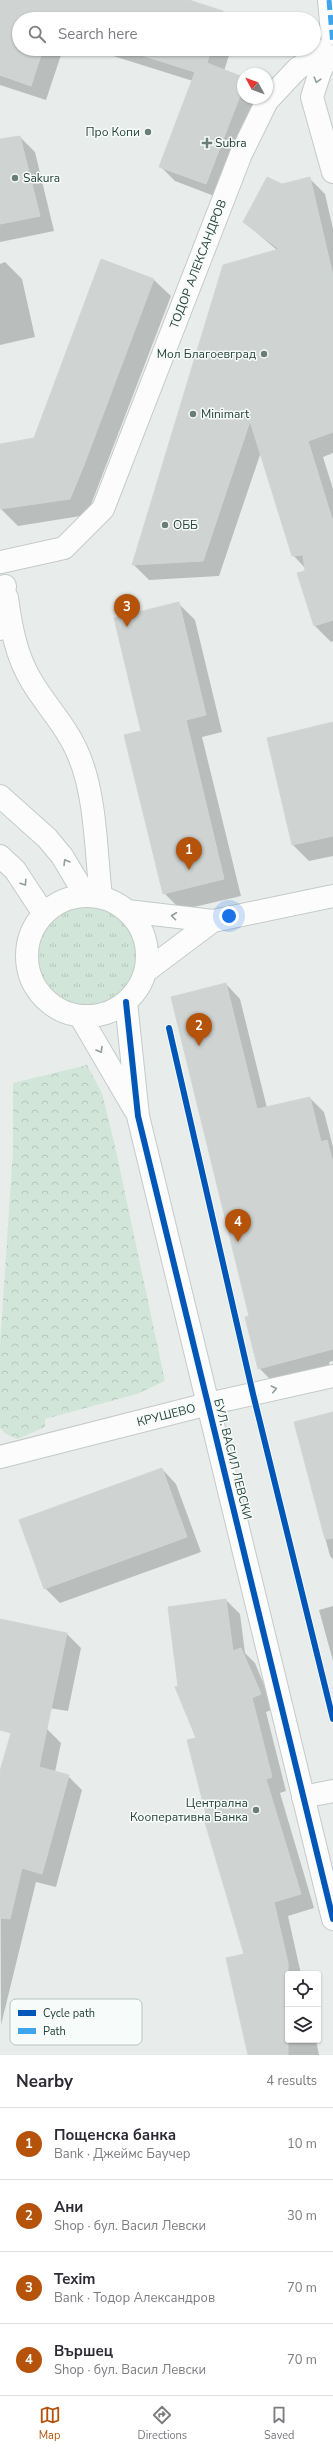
<!DOCTYPE html>
<html lang="en">
<head>
<meta charset="utf-8">
<style>
  :root { --surface:#fff; --page:#f7f7f7; --text:#2b2b33; --muted:#7c7c81; --line:#e1e1e2; --accent:#b45309 }
  body { margin:0; font-family:"Nunito Sans",sans-serif; background:var(--page); color:var(--text) }
  .controls { position:absolute; right:12px; bottom:12px; display:grid; overflow:hidden; border-radius:4px; box-shadow:0 1px 3px #0004 }
  .controls button { width:36px; height:36px; display:grid; place-items:center; padding:0; border:0; border-bottom:1px solid var(--line); background:var(--surface); color:var(--text); font:20px sans-serif }
  .compass { position:absolute; left:237px; top:68px; width:36px; height:36px; border-radius:50%; background:var(--surface); box-shadow:0 1px 3px #0004; rotate:311deg }
  .you { position:absolute; left:229px; top:916px; width:14px; height:14px; margin:-10px; border:3px solid #fff; border-radius:50%; background:#1a73e8; box-shadow:0 0 0 6px #1a73e833 }
  .badge { display:grid; place-items:center; width:26px; height:26px; border-radius:50%; background:var(--accent); color:#fff; font-size:13px; font-weight:700 }
  .pin { position:absolute; translate:-50% -33px; filter:drop-shadow(0 1px 2px #0008) }
  .pin::after { content:''; position:absolute; top:21px; width:14px; height:12px; background:inherit; clip-path:polygon(0 0,100% 0,50% 100%) }
  .list { margin:0; padding:0; list-style:none }
  h2 { display:flex; justify-content:space-between; align-items:center; height:52px; margin:0; padding:0 16px; font-size:17px }
  h2 small { font-size:13px; font-weight:400; color:var(--muted) }
  .list li { display:grid; grid-template-columns:26px 1fr auto; gap:12px; align-items:center; box-sizing:border-box; height:72px; padding:0 16px; border-top:1px solid var(--line) }
  .list b { display:block; font-size:15px; white-space:nowrap }
  .list p { margin:0; font-size:13px; white-space:nowrap; color:var(--muted) }
  .list em { font-size:13px; font-style:normal; color:var(--muted) }
  .icon { flex:none; width:22px; height:22px; fill:none; stroke:currentColor; stroke-width:2; stroke-linecap:round; stroke-linejoin:round }
  .map { position:relative; flex:none; width:333px; height:2055px; overflow:hidden }
  .search { position:absolute; background:var(--surface); box-shadow:0 1px 3px #0004; left:12px; right:12px; top:12px; height:44px; display:flex; align-items:center; gap:10px; box-sizing:border-box; padding:0 14px; border-radius:22px; color:var(--muted); font-size:15px }
  .sheet { height:340px; background:var(--surface) }
  nav { display:flex; justify-content:space-around; align-items:center; box-sizing:border-box; height:56px; border-top:1px solid var(--line); background:var(--surface); font-size:11px; color:var(--muted) }
  nav a { display:grid; justify-items:center; gap:2px }
  nav .on { color:var(--accent) }
  .map>svg:first-child { display:block }
  .grass { fill:url(#grass-tufts) }
  .park { fill:url(#park-crowns) }
  .shadow { fill:#0003 }
  .building { fill:#cfd4d2; stroke:#d1d6d4 }
  .lines { fill:none; stroke-linecap:round; stroke-linejoin:round }
  .street-casing { stroke:#c5cac8; stroke-width:24 }
  .secondary-casing { stroke:#c3cbc8; stroke-width:24 }
  .street { stroke:#fcfcfc; stroke-width:22 }
  .secondary { stroke:#fcfcfc; stroke-width:22 }
  .quiet { stroke:#3ea4ec; stroke-width:5; stroke-dasharray:10 5; stroke-linecap:butt }
  .cycleway-casing { stroke:#f7fbf9; stroke-width:8 }
  .cycleway { stroke:#0057b8; stroke-width:6 }
  .oneway { stroke:#909f9b }
  .poi-dot { fill:#697e78; stroke:#f7fbf9; stroke-width:1.5 }
  .labels { text-anchor:middle; dominant-baseline:central; stroke-width:3; stroke-linejoin:round; paint-order:stroke }
  .poi-label { font-size:12px; fill:#24423a; stroke:#f7fbf9; text-anchor:start }
  .street-label { font-size:12px; fill:#24423a; stroke:#f7fbf9 }
  .key { fill:#f7fbf9; stroke:#b8c4c0; stroke-width:1 }
  .key-label { font-size:11px; fill:#24423a }
</style>
</head>
<body>
<div class="map">
<svg width="333" height="2055" viewBox="0 0 333 2055">
  <defs>
    <pattern id="grass-tufts" width="24" height="20" patternUnits="userSpaceOnUse"><rect width="24" height="20" fill="#d1e6d8"/><path d="M3 7l-1-3M5 7V3M7 7l1-3M15 17l-1-3M17 17v-4M19 17l1-3" fill="none" stroke="#b3c6ba"/></pattern>
    <pattern id="park-crowns" width="20" height="18" patternUnits="userSpaceOnUse"><rect width="20" height="18" fill="#d1e6d8"/><path d="M2 6a3 3 0 1 1 6 0M12 15a3 3 0 1 1 6 0" fill="none" stroke="#b3c6ba"/></pattern>
  </defs>
  <rect width="100%" height="100%" fill="#e8edeb"/>
  <path class="grass" d="M37 956a50 50 0 1 1 100 0a50 50 0 1 1-100 0Z"/>
  <path class="park" d="M87,1065l15,28 13,53 50,235 -28,13 -92,25v8l-27,12 -12,-5 -6,-6v-83l13,-195v-67z"/>
  <path class="shadow" d="M0,0h185l38,12 7,7h-211v30h44l-17,51 -46,-15z
    M91,49h140l-7,22 19,7v20h17l-38,101 -47,-18 -15,-15 33,-85z
    M20,137l15,15 19,79 -54,11v-102z
    M309,178l16,16 8,35v224l-10,4 10,32v152l-2,1 -16,-16 -16,-52 7,-2 -1,-4 -12,-13 -32,-103 -42,124 -70,4 -16,-16 144,-314 -33,-28 38,-37z
    M102,261l52,19 17,16 -84,219 -69,11 -17,-17 -1,-64 35,-6z
    M5,262l17,17 13,58 -35,8v-81z
    M178,603l17,17 27,112 -20,5 39,159 -60,14 -17,-17 -22,-161z
    M333,724v132l-24,5 -16,-16 -25,-106z
    M226,984l14,15 27,109 43,-10 14,14 9,35v214l-4,1 1,5 -56,16 -15,-15 -9,-51z
    M333,1413v146l-3,-3 -35,-133z
    M162,1469l14,15 25,68 -141,51 -15,-15z
    M226,1600l14,14 5,39 10,10 19,46 -8,3 20,79 -6,2 34,115 -26,8 13,58h-13v66h28l3,15h-70l-3,-100 -38,-136 -11,-81 -18,-52z
    M333,1606v55l-14,-51z
    M0,1633l67,1 14,14 -13,63 -64,-10 -4,-4z
    M13,1726l34,3 14,14 -6,29 13,4 14,14 -26,97 -20,-5 -35,143 -1,-250z"/>
  <path class="building" d="M0,0h189l34,11 -2,8h-202v30h24l-12,37 -31,-11z
    M122,49h89l-4,14 36,14v11l-37,96 -47,-17 36,-95z
    M20,136l20,80 -40,8v-85z
    M267,177l15,7 28,-7 23,99v156l-25,9 25,81v98l-19,6 -17,-53 8,-2 -2,-16 -11,1 -42,-135 -47,140 -71,4 91,-300 56,-16 -36,-27z
    M101,259l53,20 -70,186 -14,34 -70,10v-65l34,-6z
    M179,602l27,113 -20,5 38,159 -61,15 -39,-159 17,-4 -27,-113z
    M333,722v114l-41,9 -25,-107z
    M226,983l31,126 53,-12 11,45 6,-2 6,23v186l-75,20 -13,-52 4,-1 -78,-319z
    M333,1412v126l-8,1 -31,-117z
    M162,1468l25,69 -143,52 -25,-69z
    M226,1599l7,52 8,-3 20,46 -9,4 20,79 -6,2 35,115 -27,8 14,61v92h-40l-22,-97 18,-4 -40,-135 3,-1 -20,-78 9,-2 -21,-51 3,-1 -10,-79z
    M0,1619l67,14 -28,134 30,8 -27,99 -20,-6 -12,51 -10,-1v-147l11,-38 -11,-3z"/>
  <g class="lines">
    <defs>
      <path id="street" d="M329,0l4,45
        M332,46l-12,26 -8,25 21,75
        M1,562l63,-14 39,-39 138,-355 26,-53 30,-32 36,-24
        M7,598c4,29 9,58 25,84 15,25 36,46 47,74 17,40 17,98 22,141
        M0,1457l208,-53 125,-28
        M303,1797l30,-6"/>
      <path id="secondary" d="M0,629l5,-43
        M0,796l47,42 15,18 24,40
        M0,856l15,14 29,44
        M27 956a60 60 0 1 1 120 0a60 60 0 1 1-120 0Z
        M127,911l86,10 120,-25
        M145,972l68,-51
        M126,1002l12,114 195,803
        M80,1016l55,94"/>
    </defs>
    <use href="#street" class="street-casing"/>
    <use href="#secondary" class="secondary-casing"/>
    <use href="#street" class="street"/>
    <use href="#secondary" class="secondary"/>
    <path class="quiet" d="M329,0l4,45"/>
    <defs>
      <path id="cycleway" d="M126,1002l12,114 195,803
        M169,1028l84,366 80,325"/>
    </defs>
    <use href="#cycleway" class="cycleway-casing"/>
    <use href="#cycleway" class="cycleway"/>
  </g>
  <defs><path id="oneway-chevron" d="M-2-3.5L2.5 0L-2 3.5" fill="none" stroke-width="1.6" stroke-linecap="round" stroke-linejoin="round"/></defs>
  <g class="oneway">
    <use href="#oneway-chevron" transform="translate(317 80) rotate(107)"/>
    <use href="#oneway-chevron" transform="translate(66 862) rotate(-121)"/>
    <use href="#oneway-chevron" transform="translate(24 883) rotate(57)"/>
    <use href="#oneway-chevron" transform="translate(174 916) rotate(-173)"/>
    <use href="#oneway-chevron" transform="translate(100 1050) rotate(59)"/>
    <use href="#oneway-chevron" transform="translate(274 1389) rotate(-13)"/>
  </g>
  <g class="poi-dot">
    <circle cx="148" cy="132" r="4"/>
    <path d="M205 137h4v4h4v4h-4v4h-4v-4h-4v-4h4z"/>
    <circle cx="15" cy="178" r="4"/>
    <circle cx="264" cy="354" r="4"/>
    <circle cx="193" cy="414" r="4"/>
    <circle cx="165" cy="525" r="4"/>
    <circle cx="256" cy="1810" r="4"/>
  </g>
  <g class="labels">
    <g class="poi-label">
      <text x="140" y="132" text-anchor="end">Про Копи</text>
      <text x="215" y="143">Subra</text>
      <text x="23" y="178">Sakura</text>
      <text x="256" y="354" text-anchor="end">Мол Благоевград</text>
      <text x="201" y="414">Minimart</text>
      <text x="173" y="525">ОББ</text>
      <text x="248" y="1803" text-anchor="end">Централна<tspan x="248" dy="14">Кооперативна Банка</tspan></text>
    </g>
    <g class="street-label">
      <text transform="translate(198 264) rotate(-69)">ТОДОР АЛЕКСАНДРОВ</text>
      <text transform="translate(166 1415) rotate(-14)">КРУШЕВО</text>
      <text transform="translate(233 1459) rotate(76)">БУЛ. ВАСИЛ ЛЕВСКИ</text>
    </g>
  </g>
  <rect x="10" y="1999" width="132" height="46" rx="6" class="key"/>
  <rect x="18" y="2010" width="18" height="6" fill="#0057b8"/>
  <rect x="18" y="2028" width="18" height="6" fill="#3ea4ec"/>
  <g class="key-label">
    <text x="43" y="2017">Cycle path</text>
    <text x="43" y="2035">Path</text>
  </g>
</svg>
<div class="controls">
<button><svg class="icon" aria-label="locate" viewBox="0 0 24 24"><circle cx="12" cy="12" r="6"/><path d="M12 2v4M12 18v4M2 12h4M18 12h4"/></svg></button>
<button><svg class="icon" aria-label="layers" viewBox="0 0 24 24"><path d="M12 4l9 5-9 5-9-5zM3 14l9 5 9-5"/></svg></button>
</div>
<svg class="compass" viewBox="-18 -18 36 36"><path d="M0-13l5 13h-10z" fill="#e53935"/><path d="M0 13l5-13h-10z" fill="#7c7c81"/></svg>
<div class="you"></div>
<div class="pin badge" style="left:189px;top:870px">1</div>
<div class="pin badge" style="left:199px;top:1046px">2</div>
<div class="pin badge" style="left:127px;top:627px">3</div>
<div class="pin badge" style="left:238px;top:1242px">4</div>
<div class="search"><svg class="icon" aria-label="search" viewBox="0 0 24 24"><circle cx="10" cy="10" r="6"/><path d="M15 15l6 6"/></svg>Search here</div>
</div>
<section class="sheet">
<h2>Nearby<small>4 results</small></h2>
<ul class="list">
<li><span class="badge">1</span><div><b>Пощенска банка</b><p>Bank · Джеймс Баучер</p></div><em>10 m</em></li>
<li><span class="badge">2</span><div><b>Ани</b><p>Shop · бул. Васил Левски</p></div><em>30 m</em></li>
<li><span class="badge">3</span><div><b>Texim</b><p>Bank · Тодор Александров</p></div><em>70 m</em></li>
<li><span class="badge">4</span><div><b>Вършец</b><p>Shop · бул. Васил Левски</p></div><em>70 m</em></li>
</ul>
</section>
<nav>
<a class="on"><svg class="icon" aria-label="map" viewBox="0 0 24 24"><path d="M3 6l6-2 6 2 6-2v14l-6 2-6-2-6 2zM9 4v14M15 6v14"/></svg>Map</a>
<a><svg class="icon" aria-label="directions" viewBox="0 0 24 24"><path d="M12 3l9 9-9 9-9-9zM9 14v-3h6M13 9l2 2-2 2"/></svg>Directions</a>
<a><svg class="icon" aria-label="saved" viewBox="0 0 24 24"><path d="M7 4h10v16l-5-4-5 4z"/></svg>Saved</a>
</nav>
</body>
</html>
